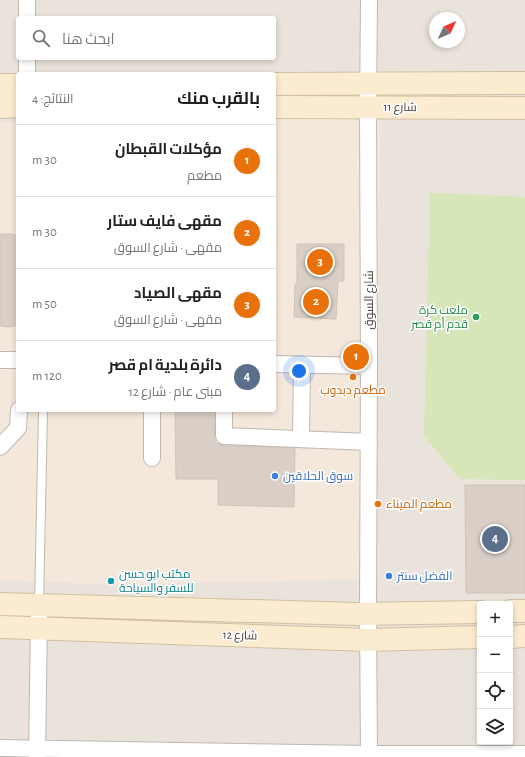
<!DOCTYPE html>
<html lang="ar">
<head>
<meta charset="utf-8">
<style>
  :root { --surface:#fff; --page:#f2f2f2; --text:#202124; --muted:#757577; --line:#e0e0e0; --accent:#111827 }
  body { margin:0; font-family:"Alegreya Sans",Cairo,sans-serif; background:var(--page); color:var(--text); direction:rtl }
  .controls { position:absolute; right:12px; bottom:12px; display:grid; overflow:hidden; border-radius:4px; box-shadow:0 2px 6px #0003 }
  .controls button { width:36px; height:36px; display:grid; place-items:center; padding:0; border:0; border-bottom:1px solid var(--line); background:var(--surface); color:var(--text); font:20px sans-serif }
  .compass { position:absolute; left:429px; top:12px; width:36px; height:36px; border-radius:50%; background:var(--surface); box-shadow:0 2px 6px #0003; rotate:46deg }
  .you { position:absolute; left:299px; top:371px; width:14px; height:14px; margin:-10px; border:3px solid #fff; border-radius:50%; background:#1a73e8; box-shadow:0 0 0 6px #1a73e833 }
  .badge { display:grid; place-items:center; width:26px; height:26px; border-radius:50%; background:var(--accent); color:#fff; font-size:13px; font-weight:700 }
  .pin { position:absolute; translate:-50% -50%; border:2px solid #fff; box-shadow:0 1px 4px #0006 }
  .list { margin:0; padding:0; list-style:none }
  h2 { display:flex; justify-content:space-between; align-items:center; height:52px; margin:0; padding:0 16px; font-size:17px }
  h2 small { font-size:13px; font-weight:400; color:var(--muted) }
  .list li { display:grid; grid-template-columns:26px 1fr auto; gap:12px; align-items:center; box-sizing:border-box; height:72px; padding:0 16px; border-top:1px solid var(--line) }
  .list b { display:block; font-size:15px; white-space:nowrap }
  .list p { margin:0; font-size:13px; white-space:nowrap; color:var(--muted) }
  .list em { font-size:13px; font-style:normal; color:var(--muted) }
  .icon { flex:none; width:22px; height:22px; fill:none; stroke:currentColor; stroke-width:2; stroke-linecap:round; stroke-linejoin:round }
  .map { position:relative; flex:none; width:525px; height:757px; overflow:hidden; direction:ltr }
  .search { position:absolute; background:var(--surface); box-shadow:0 2px 6px #0003; left:16px; top:16px; width:260px; height:44px; display:flex; align-items:center; gap:10px; box-sizing:border-box; padding:0 14px; border-radius:4px; color:var(--muted); font-size:15px }
  .panel { position:absolute; background:var(--surface); box-shadow:0 2px 6px #0003; left:16px; top:72px; width:260px; height:340px; border-radius:4px; direction:rtl }
  .map>svg:first-child { display:block }
  .residential { fill:#e9e3db; fill-rule:evenodd }
  .commercial { fill:#f4e7db }
  .green { fill:#d6e6b9 }
  .building { fill:#d9cfc6; stroke:#d0c4b7 }
  .lines { fill:none; stroke-linecap:round; stroke-linejoin:round }
  .lane-casing { stroke:#c0b8b0; stroke-width:10 }
  .street-casing { stroke:#c0b8b0; stroke-width:18 }
  .secondary-casing { stroke:#d1bfa0; stroke-width:24 }
  .lane { stroke:#fff; stroke-width:8 }
  .street { stroke:#fff; stroke-width:16 }
  .secondary { stroke:#fbecd1; stroke-width:22 }
  .leisure-dot { fill:#2e9e5b; stroke:#fff; stroke-width:1.5 }
  .food-dot { fill:#e8710a; stroke:#fff; stroke-width:1.5 }
  .shop-dot { fill:#3f7fe0; stroke:#fff; stroke-width:1.5 }
  .culture-dot { fill:#0f9aa8; stroke:#fff; stroke-width:1.5 }
  .labels { text-anchor:middle; dominant-baseline:central; stroke-width:3; stroke-linejoin:round; paint-order:stroke }
  .street-label { font-size:12px; fill:#4a423a; stroke:#fff }
  .leisure-label { font-size:12px; fill:#27864d; stroke:#fff; text-anchor:end }
  .food-label { font-size:12px; fill:#c56008; stroke:#fff }
  .shop-label { font-size:12px; fill:#366cbe; stroke:#fff; text-anchor:start }
  .culture-label { font-size:12px; fill:#0d838f; stroke:#fff; text-anchor:start }
</style>
</head>
<body>
<div class="map">
<svg width="525" height="757" viewBox="0 0 525 757">
  <rect width="100%" height="100%" fill="#f5f2ed"/>
  <path class="residential" d="M0,0h525v757h-525zM18,18h256v40h-256zM435,18h24v24h-24zM18,74h256v336h-256zM480,604h30v138h-30z"/>
  <path class="commercial" d="M380,118l-4,461 -265,6 -111,-5v-458h18v288h256v-291z"/>
  <path class="green" d="M430,193l95,4v283l-65,-1 -36,-43z"/>
  <path class="building" d="M0,234h11l7,2v89l-8,2 -10,-1z
    M297,244h47v37h-6l-2,38 -42,-2 1,-33h2z
    M175,410h39l1,33 9,2 71,3 -1,59 -76,-2v-26h-42z
    M465,485h60v108h-59z"/>
  <g class="lines">
    <defs>
      <path id="lane" d="M39,605l4,-195"/>
      <path id="street" d="M27,18v-18
        M27,74v-16
        M0,360h18
        M274,364l95,2
        M152,410v48
        M224,410v26l145,6
        M301,439l1,-74
        M0,447l18,-19 1,-18
        M0,748l369,6h156
        M37,757l2,-140
        M369,757l-1,-144 1,-247 -1,-259 1,-107"/>
      <path id="secondary" d="M274,84l251,-1
        M0,85h18
        M0,107l18,-1
        M274,107l251,1
        M0,604l357,10 123,-2
        M510,611h15
        M0,627l368,13 112,-3
        M510,637l15,-1"/>
    </defs>
    <use href="#lane" class="lane-casing"/>
    <use href="#street" class="street-casing"/>
    <use href="#secondary" class="secondary-casing"/>
    <use href="#lane" class="lane"/>
    <use href="#street" class="street"/>
    <use href="#secondary" class="secondary"/>
  </g>
  <circle class="leisure-dot" cx="476" cy="317" r="4"/>
  <g class="food-dot">
    <circle cx="353" cy="377" r="4"/>
    <circle cx="378" cy="504" r="4"/>
  </g>
  <g class="shop-dot">
    <circle cx="275" cy="476" r="4"/>
    <circle cx="389" cy="576" r="4"/>
  </g>
  <circle class="culture-dot" cx="111" cy="581" r="4"/>
  <g class="labels">
    <g class="street-label">
      <text transform="translate(400 107) rotate(1)">شارع 11</text>
      <text transform="translate(369 300) rotate(-90)">شارع السوق</text>
      <text transform="translate(240 635) rotate(2)">شارع 12</text>
    </g>
    <g class="leisure-label">
      <text x="468" y="310">ملعب كرة<tspan x="468" dy="14">قدم أم قصر</tspan></text>
    </g>
    <g class="food-label">
      <text x="353" y="390">مطعم دبدوب</text>
      <text x="386" y="504" text-anchor="start">مطعم الميناء</text>
    </g>
    <g class="shop-label">
      <text x="283" y="476">سوق الحلاقين</text>
      <text x="397" y="576">الفضل سنتر</text>
    </g>
    <g class="culture-label">
      <text x="119" y="574">مكتب ابو حسن<tspan x="119" dy="14">للسفر والسياحة</tspan></text>
    </g>
  </g>
</svg>
<div class="controls">
<button>+</button>
<button>−</button>
<button><svg class="icon" aria-label="locate" viewBox="0 0 24 24"><circle cx="12" cy="12" r="6"/><path d="M12 2v4M12 18v4M2 12h4M18 12h4"/></svg></button>
<button><svg class="icon" aria-label="layers" viewBox="0 0 24 24"><path d="M12 4l9 5-9 5-9-5zM3 14l9 5 9-5"/></svg></button>
</div>
<svg class="compass" viewBox="-18 -18 36 36"><path d="M0-13l5 13h-10z" fill="#e53935"/><path d="M0 13l5-13h-10z" fill="#757577"/></svg>
<div class="you"></div>
<div class="pin badge" style="left:356px;top:357px;background:#e8710a">1</div>
<div class="pin badge" style="left:316px;top:302px;background:#e8710a">2</div>
<div class="pin badge" style="left:320px;top:262px;background:#e8710a">3</div>
<div class="pin badge" style="left:495px;top:539px;background:#5c6f8a">4</div>
<div class="search"><svg class="icon" aria-label="search" viewBox="0 0 24 24"><circle cx="10" cy="10" r="6"/><path d="M15 15l6 6"/></svg>ابحث هنا</div>
<section class="panel">
<h2>بالقرب منك<small>النتائج: 4</small></h2>
<ul class="list">
<li><span class="badge" style="background:#e8710a">1</span><div><b>مؤكلات القبطان</b><p>مطعم</p></div><em>30 m</em></li>
<li><span class="badge" style="background:#e8710a">2</span><div><b>مقهى فايف ستار</b><p>مقهى · شارع السوق</p></div><em>30 m</em></li>
<li><span class="badge" style="background:#e8710a">3</span><div><b>مقهى الصياد</b><p>مقهى · شارع السوق</p></div><em>50 m</em></li>
<li><span class="badge" style="background:#5c6f8a">4</span><div><b>دائرة بلدية ام قصر</b><p>مبنى عام · شارع 12</p></div><em>120 m</em></li>
</ul>
</section>
</div>
</body>
</html>
